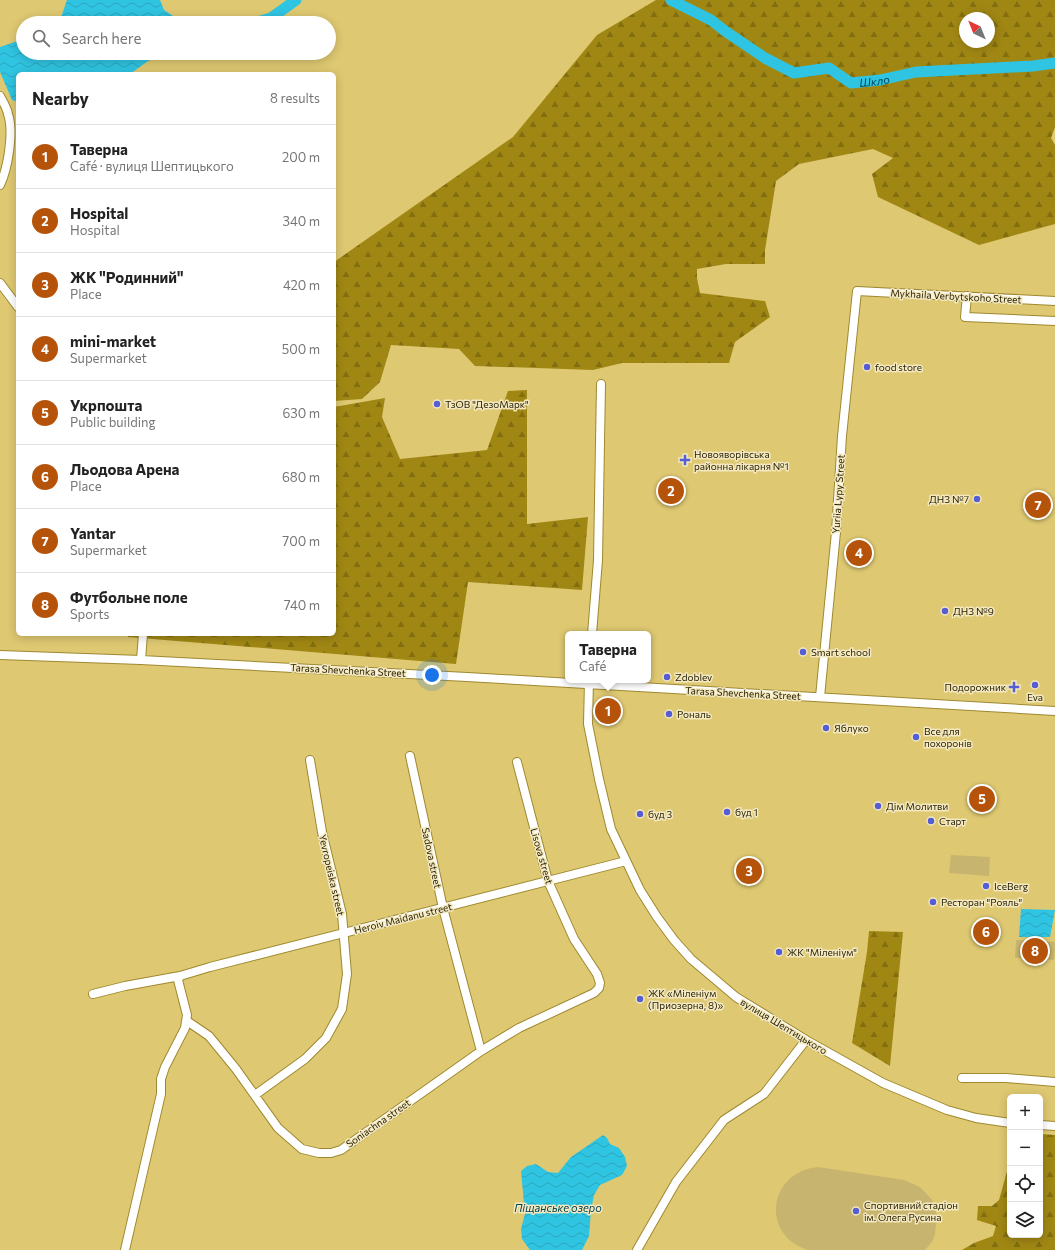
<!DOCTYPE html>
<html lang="en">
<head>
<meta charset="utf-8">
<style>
  :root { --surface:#fff; --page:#f6f6f6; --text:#222; --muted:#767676; --line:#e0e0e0; --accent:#b45309 }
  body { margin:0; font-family:Commissioner,sans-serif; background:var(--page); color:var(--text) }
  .controls { position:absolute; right:12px; bottom:12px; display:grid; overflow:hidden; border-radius:6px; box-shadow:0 2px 10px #0003 }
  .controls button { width:36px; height:36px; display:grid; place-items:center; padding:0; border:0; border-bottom:1px solid var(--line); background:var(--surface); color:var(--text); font:20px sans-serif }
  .compass { position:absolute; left:959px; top:12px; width:36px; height:36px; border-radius:50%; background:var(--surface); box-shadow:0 2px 10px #0003; rotate:317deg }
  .you { position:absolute; left:432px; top:675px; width:14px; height:14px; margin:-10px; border:3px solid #fff; border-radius:50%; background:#1a73e8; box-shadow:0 0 0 6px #1a73e833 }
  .badge { display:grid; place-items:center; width:26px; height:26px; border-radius:50%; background:var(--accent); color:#fff; font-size:13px; font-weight:700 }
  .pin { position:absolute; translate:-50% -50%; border:2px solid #fff; box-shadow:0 1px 4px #0006 }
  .popup { position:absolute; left:565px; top:631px; width:86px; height:52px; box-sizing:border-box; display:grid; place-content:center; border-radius:6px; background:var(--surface); filter:drop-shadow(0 1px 3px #0005); font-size:13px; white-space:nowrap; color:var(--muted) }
  .popup b { font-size:15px; color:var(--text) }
  .popup::after { content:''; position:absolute; left:50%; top:100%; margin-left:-8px; border:8px solid transparent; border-top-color:var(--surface) }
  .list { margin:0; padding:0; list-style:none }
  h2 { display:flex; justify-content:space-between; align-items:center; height:52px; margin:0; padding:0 16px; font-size:17px }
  h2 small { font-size:13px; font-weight:400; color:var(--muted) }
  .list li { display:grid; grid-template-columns:26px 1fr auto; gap:12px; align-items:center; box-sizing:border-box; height:64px; padding:0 16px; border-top:1px solid var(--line) }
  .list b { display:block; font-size:15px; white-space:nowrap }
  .list p { margin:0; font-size:13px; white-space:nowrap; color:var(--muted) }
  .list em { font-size:13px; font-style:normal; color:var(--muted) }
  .icon { flex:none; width:22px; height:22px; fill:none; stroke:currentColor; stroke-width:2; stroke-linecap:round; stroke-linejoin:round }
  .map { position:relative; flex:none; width:1055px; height:1250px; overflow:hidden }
  .search { position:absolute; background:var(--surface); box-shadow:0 2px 10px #0003; left:16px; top:16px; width:320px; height:44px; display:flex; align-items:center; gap:10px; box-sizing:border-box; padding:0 14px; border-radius:22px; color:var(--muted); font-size:15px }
  .panel { position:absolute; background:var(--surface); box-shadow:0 2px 10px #0003; left:16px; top:72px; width:320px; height:564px; border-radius:6px }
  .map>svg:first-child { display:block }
  .forest { fill:url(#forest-firs); fill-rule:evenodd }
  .pitch { fill:#c7b56f }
  .water { fill:url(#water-waves) }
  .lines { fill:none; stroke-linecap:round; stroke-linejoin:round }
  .river { stroke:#2fc4e1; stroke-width:11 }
  .minor-casing { stroke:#9f8930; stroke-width:10 }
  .minor { stroke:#fff; stroke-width:8 }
  .poi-dot { fill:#545dd4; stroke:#f4e9c0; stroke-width:1.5 }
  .labels { text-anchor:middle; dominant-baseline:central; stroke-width:3; stroke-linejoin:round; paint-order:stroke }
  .street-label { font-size:10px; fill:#251e03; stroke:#f4e9c0 }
  .poi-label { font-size:10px; fill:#251e03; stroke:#f4e9c0; text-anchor:start }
  .water-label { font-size:11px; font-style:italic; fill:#00414d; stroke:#f4e9c0 }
</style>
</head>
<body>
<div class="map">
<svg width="1055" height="1250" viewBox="0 0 1055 1250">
  <defs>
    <pattern id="forest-firs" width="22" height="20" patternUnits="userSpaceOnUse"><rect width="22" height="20" fill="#a08714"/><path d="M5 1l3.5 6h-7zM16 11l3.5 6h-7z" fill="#826e10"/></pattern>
    <pattern id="water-waves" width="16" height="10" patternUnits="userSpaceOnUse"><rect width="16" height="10" fill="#2fc4e1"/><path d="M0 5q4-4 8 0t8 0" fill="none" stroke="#2aa8bf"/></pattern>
  </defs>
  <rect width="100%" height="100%" fill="#dec871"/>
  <path class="forest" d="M656,0h399v127l-4,11 4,7v79l-76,21 -101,-48 -6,-23 21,-16 -20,-9 -74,15 -23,17 -11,69v14h-39l-29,5v9l3,15 65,8 5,16 -35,25 -6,21h-107l-29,7 -118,-4 -16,-17 -68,-4 -11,37 -18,17 -28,2v-139l179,-125 84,-102zM965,18h24v24h-24z
    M527,390v134l61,-7 -6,73 -114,-8 -12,82 -328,-27v-3h206v-227l51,-9 -3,19 18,42 87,-9 21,-59z
    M869,931l34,1 -13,134 -38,-23 15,-91z
    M1040,1134l15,1v115h-93l12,-7 19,-7 3,-10 -19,-6 1,-14h14l7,-6 11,-39v74h30z"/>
  <path class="pitch" d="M951,855l39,2 -1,19 -40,-3z
    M1016,940l39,2 -1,18 -39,-2z
    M818,1167l86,13 16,7 12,13 5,16 -2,18 -3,8 -7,8h-117c-48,-15 -40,-78 10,-83z"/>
  <path class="water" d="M67,0h93l4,10 20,13h-125z
    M23,39v14h150l-25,8 -18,13h-112v28l-6,-2 -12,-28v-25z
    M1021,909l34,1 -5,27h-31z
    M603,1135l4,3 3,6 9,4 6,9 2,9 -5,9 -22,10 -6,10 -3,15 -2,26 -7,14h-52l-8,-11 -1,-10 4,-15 -4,-43 6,-5 9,-2 12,8 10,1 13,-16z"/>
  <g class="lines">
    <g class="river">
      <path id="s1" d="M671,0l40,20 14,11 40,27 29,15 35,-5 22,15 29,-3 36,-8 117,-6 22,-3"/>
      <path d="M254,23l17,-5 25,-18"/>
    </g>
    <defs>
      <path id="minor" d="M0,96c3,6 7,12 8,18 6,18 0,54 -8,71
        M0,283l18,24
        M967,296l-2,21 90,4
        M592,634l6,-74 3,-176
        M0,655l141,5 326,17 588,34
        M141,660l2,-26
        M589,680l-1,44 11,55 12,50 29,61 17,27 17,23 17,19 45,38 70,43 77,43 64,27 29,8 34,5
        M820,697l16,-165 6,-96 15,-145 198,10
        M410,756l33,152 38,143
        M93,994l32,-8 55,-10 30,-9 416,-106
        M187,1021l22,15 27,33 42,59 24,21 17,4h12l10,-3 140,-99 38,-23 75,-35 5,-5 1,-5 -3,-9 -23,-35 -26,-58 -31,-119
        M962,1078h44l49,4
        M255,1095l50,-36 21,-21 16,-29 5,-35 -5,-60 -20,-82 -12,-72
        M1040,1125l15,1
        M125,1250l36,-156v-15l4,-12 20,-39 2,-13 -9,-35 2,-4
        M637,1250l39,-68 48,-62 40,-26 42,-54"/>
    </defs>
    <use href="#minor" class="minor-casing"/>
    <use href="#minor" class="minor"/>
  </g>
  <g class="poi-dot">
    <circle cx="867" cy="367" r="4"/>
    <circle cx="437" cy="404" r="4"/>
    <path d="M683 454h4v4h4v4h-4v4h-4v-4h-4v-4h4z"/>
    <circle cx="977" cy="499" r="4"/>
    <circle cx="945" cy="611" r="4"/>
    <circle cx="803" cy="652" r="4"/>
    <circle cx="667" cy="677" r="4"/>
    <circle cx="1035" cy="685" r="4"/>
    <path d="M1012 681h4v4h4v4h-4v4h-4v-4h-4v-4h4z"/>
    <circle cx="669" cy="714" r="4"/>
    <circle cx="826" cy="728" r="4"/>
    <circle cx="916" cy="737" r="4"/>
    <circle cx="878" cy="806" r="4"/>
    <circle cx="727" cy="812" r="4"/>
    <circle cx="640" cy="814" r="4"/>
    <circle cx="931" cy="821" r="4"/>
    <circle cx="986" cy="886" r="4"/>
    <circle cx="933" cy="902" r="4"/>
    <circle cx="779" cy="952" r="4"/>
    <circle cx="640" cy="999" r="4"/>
    <circle cx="856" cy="1211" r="4"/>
  </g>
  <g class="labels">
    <g class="street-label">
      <text transform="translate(956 296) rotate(3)">Mykhaila Verbytskoho Street</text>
      <text transform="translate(838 494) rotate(-86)">Yuriia Lypy Street</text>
      <text transform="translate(348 670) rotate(3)">Tarasa Shevchenka Street</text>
      <text transform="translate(743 693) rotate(3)">Tarasa Shevchenka Street</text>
      <text transform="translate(542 856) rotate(74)">Lisova street</text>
      <text transform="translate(432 858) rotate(78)">Sadova street</text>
      <text transform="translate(332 875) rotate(77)">Yevropeiska street</text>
      <text transform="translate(403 918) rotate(-14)">Heroiv Maidanu street</text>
      <text transform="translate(784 1026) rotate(31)">вулиця Шептицького</text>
      <text transform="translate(378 1123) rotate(-35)">Soniachna street</text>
    </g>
    <g class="poi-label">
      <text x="875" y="367">food store</text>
      <text x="445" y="404">ТзОВ "ДезоМарк"</text>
      <text x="694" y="454">Новояворівська<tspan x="694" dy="12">районна лікарня №1</tspan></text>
      <text x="969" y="499" text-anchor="end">ДНЗ №7</text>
      <text x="953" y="611">ДНЗ №9</text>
      <text x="811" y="652">Smart school</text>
      <text x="675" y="677">Zdoblev</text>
      <text x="1006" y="687" text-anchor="end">Подорожник</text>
      <text x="1035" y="697" text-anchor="middle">Eva</text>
      <text x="677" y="714">Рональ</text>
      <text x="834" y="728">Яблуко</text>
      <text x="924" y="731">Все для<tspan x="924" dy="12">похоронів</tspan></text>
      <text x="886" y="806">Дім Молитви</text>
      <text x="735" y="812">буд 1</text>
      <text x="648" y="814">буд 3</text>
      <text x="939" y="821">Старт</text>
      <text x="994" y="886">IceBerg</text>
      <text x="941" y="902">Ресторан "Рояль"</text>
      <text x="787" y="952">ЖК "Міленіум"</text>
      <text x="648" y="993">ЖК «Міленіум<tspan x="648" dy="12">(Приозерна, 8)»</tspan></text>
      <text x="864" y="1205">Спортивний стадіон<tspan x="864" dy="12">ім. Олега Русина</tspan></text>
    </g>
    <g class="water-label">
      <text stroke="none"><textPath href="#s1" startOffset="229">Шкло</textPath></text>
      <text x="558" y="1207">Піщанське озеро</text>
    </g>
  </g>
</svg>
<div class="controls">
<button>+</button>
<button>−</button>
<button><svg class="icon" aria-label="locate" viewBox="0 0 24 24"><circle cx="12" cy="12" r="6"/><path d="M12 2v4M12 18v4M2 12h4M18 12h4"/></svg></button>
<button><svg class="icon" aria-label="layers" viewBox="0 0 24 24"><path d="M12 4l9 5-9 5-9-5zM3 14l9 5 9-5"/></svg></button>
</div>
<svg class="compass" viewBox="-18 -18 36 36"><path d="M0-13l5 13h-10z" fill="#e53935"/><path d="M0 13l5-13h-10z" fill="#767676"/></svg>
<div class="you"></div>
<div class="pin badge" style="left:608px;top:711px">1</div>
<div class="popup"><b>Таверна</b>Café</div>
<div class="pin badge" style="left:671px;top:491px">2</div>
<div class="pin badge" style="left:749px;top:871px">3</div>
<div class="pin badge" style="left:859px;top:553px">4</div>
<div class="pin badge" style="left:982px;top:799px">5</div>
<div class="pin badge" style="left:986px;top:932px">6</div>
<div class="pin badge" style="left:1038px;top:505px">7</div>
<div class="pin badge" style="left:1035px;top:951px">8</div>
<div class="search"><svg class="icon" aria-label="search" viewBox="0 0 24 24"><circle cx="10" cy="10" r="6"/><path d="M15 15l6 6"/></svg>Search here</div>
<section class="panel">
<h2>Nearby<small>8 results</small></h2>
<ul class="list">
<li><span class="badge">1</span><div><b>Таверна</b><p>Café · вулиця Шептицького</p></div><em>200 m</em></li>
<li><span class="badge">2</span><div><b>Hospital</b><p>Hospital</p></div><em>340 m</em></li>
<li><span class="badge">3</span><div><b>ЖК &quot;Родинний&quot;</b><p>Place</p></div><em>420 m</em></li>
<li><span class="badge">4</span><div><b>mini-market</b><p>Supermarket</p></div><em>500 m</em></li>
<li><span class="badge">5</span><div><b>Укрпошта</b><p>Public building</p></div><em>630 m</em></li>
<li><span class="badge">6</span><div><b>Льодова Арена</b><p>Place</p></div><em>680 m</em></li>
<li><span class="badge">7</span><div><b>Yantar</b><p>Supermarket</p></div><em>700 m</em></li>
<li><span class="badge">8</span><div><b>Футбольне поле</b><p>Sports</p></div><em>740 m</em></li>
</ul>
</section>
</div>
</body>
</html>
